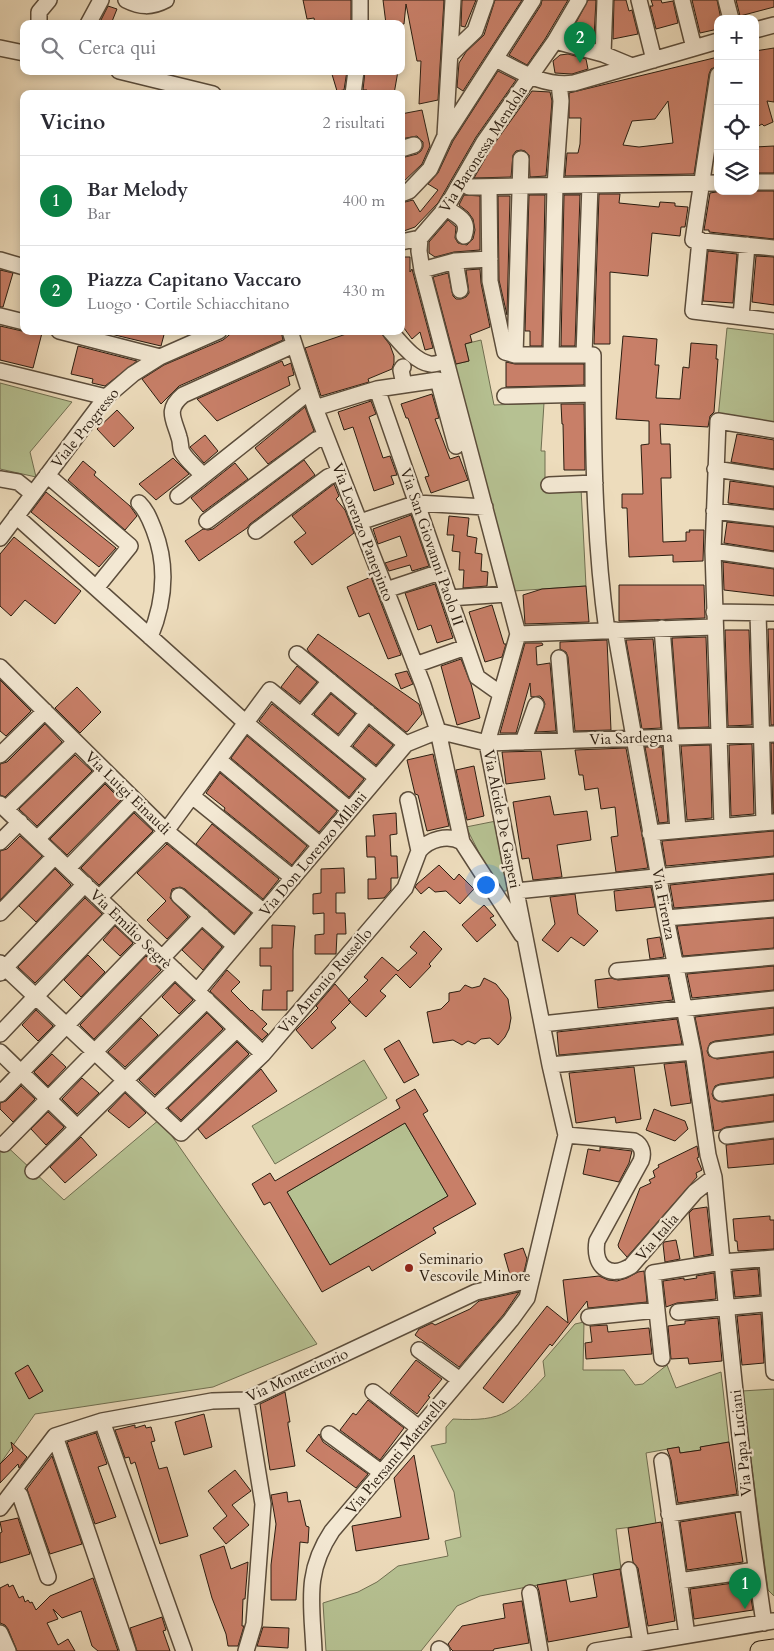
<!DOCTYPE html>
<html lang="it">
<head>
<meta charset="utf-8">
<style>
  :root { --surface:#fff; --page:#f2f2f3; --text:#2b2b33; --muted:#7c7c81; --line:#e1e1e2; --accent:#0b8043 }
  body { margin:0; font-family:Cardo,serif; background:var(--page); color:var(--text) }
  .controls { position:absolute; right:15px; top:15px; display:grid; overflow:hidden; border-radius:10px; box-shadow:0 2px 8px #0003 }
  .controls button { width:45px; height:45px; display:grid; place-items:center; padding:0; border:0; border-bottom:1px solid var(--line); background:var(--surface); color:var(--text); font:25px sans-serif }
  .you { position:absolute; left:485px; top:884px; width:18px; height:18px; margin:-12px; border:4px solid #fff; border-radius:50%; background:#1a73e8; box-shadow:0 0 0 8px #1a73e833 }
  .badge { display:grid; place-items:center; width:32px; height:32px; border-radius:50%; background:var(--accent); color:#fff; font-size:16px; font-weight:700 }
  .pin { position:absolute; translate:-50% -41px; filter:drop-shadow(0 1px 2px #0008) }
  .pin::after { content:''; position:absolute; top:26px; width:18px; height:15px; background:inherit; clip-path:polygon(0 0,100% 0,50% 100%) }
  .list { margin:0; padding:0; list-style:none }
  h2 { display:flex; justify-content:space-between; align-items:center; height:65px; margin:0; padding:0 20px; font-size:21px }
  h2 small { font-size:16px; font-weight:400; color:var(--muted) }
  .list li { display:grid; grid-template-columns:32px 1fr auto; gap:15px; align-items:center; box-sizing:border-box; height:90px; padding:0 20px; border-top:1px solid var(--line) }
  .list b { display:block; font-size:19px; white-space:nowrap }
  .list p { margin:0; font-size:16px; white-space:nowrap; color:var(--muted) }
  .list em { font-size:16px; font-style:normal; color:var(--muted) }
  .icon { flex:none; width:28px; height:28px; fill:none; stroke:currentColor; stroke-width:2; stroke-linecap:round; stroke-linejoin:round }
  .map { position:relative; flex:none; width:774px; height:1651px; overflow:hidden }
  .search { position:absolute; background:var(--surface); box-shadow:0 2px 8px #0003; left:20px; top:20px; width:385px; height:55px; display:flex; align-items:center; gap:12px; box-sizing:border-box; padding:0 18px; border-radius:10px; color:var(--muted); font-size:19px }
  .panel { position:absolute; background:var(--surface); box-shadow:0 2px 8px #0003; left:20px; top:90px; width:385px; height:245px; border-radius:10px }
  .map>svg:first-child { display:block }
  .green { fill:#b6c192; stroke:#706f51 }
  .building { fill:#c87f68; stroke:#2b1d10; fill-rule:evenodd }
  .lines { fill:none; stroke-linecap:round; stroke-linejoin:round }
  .minor-casing { stroke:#5c4d3b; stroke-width:18 }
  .major-casing { stroke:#2b1d10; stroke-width:21 }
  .minor { stroke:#f3e8d3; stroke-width:15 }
  .major { stroke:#eddcbc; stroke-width:19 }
  .poi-dot { fill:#8f2418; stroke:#f3e8d3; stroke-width:2 }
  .labels { text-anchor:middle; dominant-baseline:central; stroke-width:4.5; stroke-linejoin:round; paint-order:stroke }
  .street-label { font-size:15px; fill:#2b1d10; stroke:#f3e8d3 }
  .poi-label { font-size:15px; fill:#2b1d10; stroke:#f3e8d3; text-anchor:start }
</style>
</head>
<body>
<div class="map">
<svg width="774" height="1651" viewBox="0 0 774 1651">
  <rect width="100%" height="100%" fill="#eddcbc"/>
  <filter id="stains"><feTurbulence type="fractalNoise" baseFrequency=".004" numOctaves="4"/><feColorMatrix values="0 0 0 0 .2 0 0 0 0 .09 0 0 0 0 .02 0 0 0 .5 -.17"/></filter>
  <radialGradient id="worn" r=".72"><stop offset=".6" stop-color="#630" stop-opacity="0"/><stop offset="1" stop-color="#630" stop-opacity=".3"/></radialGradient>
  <path class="green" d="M727,328l47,6v92l-56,-8z
    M481,340l13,65 50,-2 -3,48h4v38l36,-1 5,98 -72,5 -62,-226 17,-4 -4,-17z
    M0,383l72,19 -42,50 6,25 -36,-8z
    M496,821l15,69 -12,2 -33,-65z
    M364,1060l23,38 -112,66 -23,-38z
    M160,1119l157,225 -104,43 -178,27 -35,50v-324l64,60z
    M405,1123l43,73 -118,69 -43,-73z
    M584,1322l-1,48h41l11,15 8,-1 24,-19 9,23 45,-16 8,70 -28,5v3l-21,3 -1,-6 -33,6 10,71 -40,5 5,40 -141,27 -23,10 -36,45h-95l-3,-48 35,-11 19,-10 21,-16 50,-10 -3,-15 16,-4 -7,-45 -23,-46 15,-3v-16l7,-8c52,3 59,-7 92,-43l-2,-15 32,-37z
    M774,1389v207l-6,-6 -26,-199z"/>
  <path class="building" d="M303,0h48v24h-36l-1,-6 -7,1z
    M383,0h61l-6,100 -19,4 2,-43h-4l-11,-57 -2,20h-18z
    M462,0h14l-11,27 -4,-1z
    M495,0h27l-59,91 -6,-4 2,-24 7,-11 18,-17z
    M542,0h26l-23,39 -18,26 -18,-10 32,-50z
    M588,0h8l-2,37 -13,-4 2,6 -13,-5z
    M614,0h12l3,11 3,-1 6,24 -25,5z
    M651,0h10l1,3 11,-2 5,22 -22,6 -6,-23h3z
    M692,0h25l4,19h-3v10l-18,4z
    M736,0h38v7l-34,9z
    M108,6l9,3 -6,15h-12z
    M774,48v54l-7,-1 6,21 -9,4 -2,-2 -7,4v-77z
    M568,54l18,5 2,10 -16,5 -17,-1 -2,-12 7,-6z
    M718,57v9l-7,3 -2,5 -15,100 -129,2 2,-23h11l2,-9 1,-26h-12v-25zM668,101l5,42 -34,4 -16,-2 9,-24 23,-2z
    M331,71h16l-3,19 -7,1z
    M365,71h33l-4,23h-27v-4h-4z
    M498,71l18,9 -40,57 -38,66 -23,24 -14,5v-29l12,-3 7,12 18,-22 -10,-6 10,-11 15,-32z
    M532,91l18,1 2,9 -6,75 -16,1 -1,-22 -4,-4 -4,-1 -5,1 -3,4 -2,22 -37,1 18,-31z
    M422,110l8,36 -8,18 -21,20v-26l16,-4 4,-3 2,-4v-5l-6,-6 -16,3v-25z
    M774,146v27h-19v-26z
    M722,191h52v48l-65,-7v-2h-5l6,-37z
    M599,194h21l-1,9 40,4 1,-5 15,1v3l13,1 -3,20h-4l-1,9 -28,-3 -4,43 -38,-4v72h-16z
    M464,195l16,1v54l-26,2 -19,5 -6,-4v-11l19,-22 8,7 -1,11 3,5 9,2 6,-6 2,-9 -2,-11 -5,-7 -9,-7z
    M529,195h16l-3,151h-12v-15h-5z
    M564,195h16l-5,151h-14z
    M498,196h12l-3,119 -8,-35z
    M708,251l29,3 -4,49 -30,-2z
    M756,256l18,1v48l-22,-3z
    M401,257h9v15l2,-3 21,79 -8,2 -5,-18 -8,7 -11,-15z
    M480,269l1,14 9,44 -20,8 2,7 -7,2 4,17 -13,3 -23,-87 15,-4 5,23 3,3h5l5,-2 3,-4 -3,-23z
    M0,270l13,3 -10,34h-3z
    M0,326l22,5 20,2 -9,35 -33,-8z
    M98,331h67l-4,15z
    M234,331h47l2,9 -104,46 -18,18 -19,-25 22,-14 59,-25z
    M355,331h24l2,2 9,12 4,11v7l-2,6 -24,10 1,3 -48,14 -16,-48z
    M623,336l34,3 -2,26h4l-3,33 24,1 3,-32 6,1 2,-25 26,2 -1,14h2l-4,53 -4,4 -2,11 -48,-3 1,20h9l1,34h-10l2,64 23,-1v-9h4l-1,-2h15l-1,31 -30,1v-7l-44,2 -2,-49h-5v-14h21l-2,-49 8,-1v-23l-33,-2z
    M78,346l59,15 -32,25 -13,-3 1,-4 -22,-5z
    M282,361l2,5 7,-3 3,12 -6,2 2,8 -73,36 -20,-22z
    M506,362l9,2h69v21l-78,2z
    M432,394l7,24 -4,1 15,40 9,-3 9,24 -37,13 -6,-16 4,-1 -21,-58h-2l-5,-14z
    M371,401l5,13 -7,3 14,41 7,-2 7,19 -6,1 3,8 -20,7 -21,-64 -9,3 -6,-18z
    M561,404h23l1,66h-21l-1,-46h-1z
    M305,407l9,24 -46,33 -13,-16z
    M117,410l17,18 -20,19 -17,-18z
    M737,434l37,6v29l-43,-7z
    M205,435l13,16 -14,12 -14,-16z
    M173,458l16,16 -33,26 -17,-16z
    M304,460l11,15 -65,49 -3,4 -48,33 -14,-20 18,-12 5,1 5,-1z
    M83,461l13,11 -2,3 36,31 7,10 -12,14 -57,-50z
    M235,463l13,16 -45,33 -12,-14z
    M730,481l44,6v22l-46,-6z
    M334,484l5,12 -3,3 9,11 9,23 -42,32 -18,-23 12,-9 -14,-17z
    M46,492l70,56 -17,19 -68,-55z
    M411,515l18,51 -17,5 -2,-6 -21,6 -4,-8 22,-7 -7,-20 -22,8 -5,-15z
    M449,516l20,2 -2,18 10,2 -2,15 7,1 -1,17 7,1 -1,14 -24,2 1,-18h-5l1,-18 -8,-1 2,-16h-7z
    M727,522l47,5v24l-50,-8z
    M14,537l67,54 -26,33 -30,-24 -14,16 -11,-10v-52z
    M723,562l51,7v27l-50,-6z
    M371,577l30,78 -13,4 -19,-46 -10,4 -12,-30z
    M435,584l18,54 -16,5 -6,-18 -13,5 -13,-37z
    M619,585h85l1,33 -86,3z
    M586,586l3,36 -64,2 -2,-29 19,-6z
    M492,605l12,39h2l-4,13 -17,5 -16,-50z
    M768,629h6v96h-3z
    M725,630h24l3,95 -24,1z
    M318,634l101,70 3,10 -14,17 -2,1 -97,-80 -2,-3z
    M706,637l3,90 -30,1 -7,-90z
    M653,639l8,89 -19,1 -16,-89z
    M607,640l4,90 -36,1 -7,-74 -2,-5 -6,-3v-7z
    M525,643h17l1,2 -7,2 1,18 13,-2 6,68 -20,1 9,-28 -2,-5 -3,-3 -9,1 -1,-14 -14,50h-16z
    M461,659l10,25 9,34 -23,7 -16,-59z
    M297,666l20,16 -17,20 -19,-15z
    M407,671l6,13 -12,5 -6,-15z
    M0,680l31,31 -25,25 -6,-5z
    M77,687l24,25 -21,21 -25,-25z
    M331,694l24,20 -17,20 -24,-20z
    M272,704l92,75 -15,18 -90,-76z
    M45,724l17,18 -57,55 -5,-2v-31l7,-2z
    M369,726l24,19 -17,20 -23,-19z
    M247,736l90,75 -18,21 -88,-74z
    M771,743h3v70h-1z
    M752,744l2,70 -23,2 -2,-71z
    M710,745l2,73 -25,2 -6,-74z
    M645,747h17l6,75 -9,1z
    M626,748l22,120 -32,4 -5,-35 7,-1 -3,-29 -14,2 -3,-21 -13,2 -2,-15h-4l-4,-25z
    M541,751l4,28 -39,5 -4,-32z
    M433,754l16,72 -22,5 -9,-36 -3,-1 -8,-34z
    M75,755l17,16 -55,55 -18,-17z
    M474,766l10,50 -17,4 -11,-50z
    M220,773l87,73 -15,19 -68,-55 1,-2 -19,-15z
    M105,784l16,16 -54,55 -17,-16z
    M550,796l4,19 33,-4 4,29 -34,5 5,32 -29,3 -4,-22 -7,1 -9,-57z
    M134,813l19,18 -54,54 -18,-17z
    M396,813l1,21 -7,1 1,21h6l1,22h-7v12l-7,8 -16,1v-20h8l-1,-22h-8l-1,-21h9l-2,-21z
    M212,824l67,55 -16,20 -67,-55z
    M774,831v25l-108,10 -4,-25z
    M20,836l22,20 -42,44v-49l7,-2z
    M167,844l84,69 -17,20 -49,-44 -5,-2 -8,2 -2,9 18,19 -21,22 -20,-19 19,-19 -29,-28z
    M439,865l15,15 5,-6 15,15 -14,15 -14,-13 -11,1 -6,-5 -8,7 -6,-7 2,-3z
    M344,868l1,25h-9v20h9l1,21h-9l-1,20h-21v-19l9,-1v-21l-11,1v-20l8,-1v-24z
    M55,869l16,16 -35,37 -17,-16z
    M774,874v26l-100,8 -4,-23z
    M651,887l4,20 -39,4 -2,-20z
    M575,894l3,20 20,17 -14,15 -13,-9 -13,15 -16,-12 13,-16 -5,-27z
    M85,898l17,16 -67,69 -17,-16z
    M484,905l10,11 -4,2 6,7 -19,17 -15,-17z
    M774,918v30l-91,8 -6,-30z
    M272,925l23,1 -2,24v41h-6v19h-25l1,-20h8v-24h-11v-18h12z
    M115,926l18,17 -13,13 -17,-16z
    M202,929l20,18 -19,23 -21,-20z
    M424,931l18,18 -13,15 2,2 -21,22 -14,-14 -16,17 6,5 -20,21 -18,-17 20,-20 -4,-3 18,-20 16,14 19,-18 -7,-6z
    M660,937l4,20 -14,2 -3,-20z
    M88,955l17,17 -24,25 -17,-17z
    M146,956l15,14 -67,69 -14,-14z
    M774,966v24l-82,8 -5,-24z
    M227,970l13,12 -9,9 20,20 1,-1 15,14 -5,5 6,5 -6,6 -52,-49z
    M668,976l5,24 -75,8 -3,-28 16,-2 7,2z
    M484,978l12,6 12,15 3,19 -2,11 -4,8 -7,8 -8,-7 -9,1 -6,5 -7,-3 -6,4 -9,-5 -20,3 -6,-31 14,-3 8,-8v-8l11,-2 5,-6 7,3 8,-2z
    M175,983l18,17 -14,14 -17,-17z
    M335,984l16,18 -20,20 5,6 -24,21 -16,-19 22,-22 -2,-2z
    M774,1008v26l-59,7 -5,2 -3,8 2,5 8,3 57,-7v25l-54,7 -5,2 -3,8 2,5 8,3 52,-7v26l-48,6 -6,3 -6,1 -12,-80 -7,-34z
    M36,1010l17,16 -15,15 -16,-16z
    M207,1013l16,16 -68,66 -16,-15z
    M141,1018l17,17 -33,32 -17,-15z
    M677,1019l5,25 -123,11 -2,-23z
    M399,1040l20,35 -15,8 -20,-34z
    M237,1042l12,12 -68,66 -13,-12z
    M52,1054l14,13 -18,19 -14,-14z
    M685,1062l6,41 -20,3 -7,-42z
    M634,1067l7,52 -25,4 -1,-6 -39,6 -7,-50z
    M261,1069l16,22 -71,48 -8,-10z
    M82,1078l17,15 -22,21 -15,-15z
    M21,1086l14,13 -22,23 -13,-13v-6l6,-2z
    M415,1089l13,22 -5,3 53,90 -43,24 3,5 -64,38 -3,-5 -47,26 -52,-90 -6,3 -12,-21 18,-11 5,8 125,-73 -4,-8zM405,1123l43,73 -118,69 -43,-73z
    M125,1093l21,20 -17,15 -21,-17z
    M654,1109l31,12 3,8 -13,12 -29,-11z
    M48,1112l16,15 -18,18 -15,-16z
    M81,1137l16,18 -32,28 -15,-16z
    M774,1139v25l-46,4 -2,-23z
    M697,1146l2,11 -2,1 5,12 -6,3 1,4 -70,80 -8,-9 -1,-3 22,-57 11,-5 -2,-3 6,-3 -2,-6 6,-4 -1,-2z
    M600,1147l32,4 -3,12 -10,19 -36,-8 5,-25 12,2z
    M707,1207l5,47 -18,3 -5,-44 4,-4z
    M770,1216v4h4v29l-36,2 -1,-10h-2l-2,-22z
    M676,1240l4,19 -15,3 -2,-18 1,-2z
    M523,1248l4,11 -3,13 -14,3 -6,-21z
    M758,1269l2,26 -25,2 -3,-26z
    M644,1271l3,31 -59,6 -1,-7 -35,45 -2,-2 -47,59 -20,-15 64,-82 21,17 -5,-43 36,-4 9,4 9,1 10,-3 11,-6z
    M714,1273l2,26 -39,4 -11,4 -3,-26 21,-3v2l13,-2 -1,-2z
    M519,1292l-15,22 -45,53 -44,-32 4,-6 13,-6 3,2 35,-16 9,-8z
    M761,1314l3,49 -22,2 -5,-49z
    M718,1318l4,43 -33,3 -1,-6 -17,1 -3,-33 17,-2v-3z
    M607,1325l1,7 41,-4 3,26 -66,5 -1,-16 7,-1 -2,-16z
    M416,1360l26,19 -14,17 2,1 -13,17 -27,-21z
    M28,1365l15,26 -14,8 -14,-26z
    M285,1392l5,30h-2v3l7,41 -25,4 -10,-66z
    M368,1400l36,28 -24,32 -40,-30 13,-17 3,2z
    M204,1414l8,33 -28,8 -9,-33z
    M135,1425v3l10,-3 1,3 5,-1 4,14 -4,1 8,27 8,-2 21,69 -28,8 -25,-82 -4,2 -2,-7 -4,1 -10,-28z
    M96,1433l11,31 -9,3 18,50 -21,7 -28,-82z
    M319,1434l4,8 45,32 -12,14 -50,-37z
    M11,1442l16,15 -8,11 -1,-4 -18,19v-19l13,-13z
    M729,1442l8,52 -59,9 -7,-43 -4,-11 12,-2 1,6 21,-3 -1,-3z
    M414,1455l15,84 -73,12 -4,-25 49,-9 -7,-39z
    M52,1456l30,88 -32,10 -23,-65z
    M235,1470l16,21 -19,14 17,20 -23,19 -13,-16 14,-12 -19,-25z
    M287,1492l1,10 12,-2 6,26 3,1 -1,16 -8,-1 -4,58h-25v-35l5,-41 -5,-29z
    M735,1513l8,49 -56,8 -7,-48z
    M18,1518l12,36 -30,9v-30l2,-1 -2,-10z
    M661,1522l14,99 -27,5 -10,-58 -5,-6 -5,-34z
    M224,1546l7,23 17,-7 -3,37h-2l-1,27h2l-6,20h-10l-2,-12 -14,-36 -12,-43z
    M620,1569l9,58 -81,15 -9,-51 -2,-6 29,-5 4,22 27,-5 -4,-23z
    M93,1578l25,73h-20l-6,-5 -11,-35 -19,7 -9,-9 5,10 -11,4 11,22 10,-6 7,12h-58l-9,-22 -3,-4 -5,-2v-35l8,-4 1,3 4,-2 6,13 4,-2 2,6 3,-2 2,3 2,-1 4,8 14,-14z
    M748,1581l5,29 -59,9 -4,-30z
    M522,1601l7,42 -35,6 -1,2h-40l-2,-2 -3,-5 14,-18 43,-8 -2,-14z
    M162,1617l4,13 -3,1 7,20h-33l-7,-23z
    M263,1627l26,1 -1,20 -31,-2z"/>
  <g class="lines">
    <defs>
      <path id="minor" d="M126,0c14,7 25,8 40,0
        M360,0v24
        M639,0l15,60
        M682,0l12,48
        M726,0l5,19
        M39,24v-12l10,-12
        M88,24l13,-24
        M755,30l19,-5
        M555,41l48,13 29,12
        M0,48l24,5
        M603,54l2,-54
        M450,55l25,-24 11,-31
        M496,59c25,13 48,28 78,24l144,-42
        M119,71l94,23
        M718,75l-25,165 81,8
        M353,94l3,-23
        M446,135l87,-135
        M401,149l13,-4
        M755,182h19
        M469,187l249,-4
        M489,187l1,94 15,71 10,3h78c0,92 1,184 14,276
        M401,194l8,-3 21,-22 15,-33 8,-136
        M446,208c12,8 24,12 18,28
        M700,240l-7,71 81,10
        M401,242l19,-4
        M0,260l24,7
        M455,261l5,29
        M422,270l33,-9 35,-2
        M0,316l24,6
        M741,317l6,-72
        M59,331l101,26
        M290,331l25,77 108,277 15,46 24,111 60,93
        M390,331c11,12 24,30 40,33 5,1 11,-2 16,-3
        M551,354l4,-168 6,-85 -2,-17
        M515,355l6,-196
        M584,355l6,-170
        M403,367l-2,3 3,15
        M0,371l106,26
        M377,389l100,288 24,17
        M505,396l88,-2
        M315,408l62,-19 61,-9 18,66
        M715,469l59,9
        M47,475l83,71 -34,42
        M203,476c-6,-8 -16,-15 -21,-24 -2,-4 -1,-10 -3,-15 -5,-18 -14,-27 4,-42l111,-50
        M0,479l18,3 15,12
        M549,485l46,-2
        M178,496l131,-104
        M139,503c8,8 11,17 15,27 14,36 11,71 -4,107
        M714,511l60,7
        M16,516l230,207 104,87
        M207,521l109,-81 10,-3
        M360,522l57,-19 68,4
        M256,531l72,-54 12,-5
        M0,538l106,-141 27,-23 27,-17 59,-26
        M713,551l61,9
        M386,590l54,-18
        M449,598l58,-4
        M714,612l60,1
        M758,613l6,209
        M662,628l16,202
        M615,630l51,288 27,134 15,103 6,22c14,149 28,298 50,446
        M518,634l196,-7
        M297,654l109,90
        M559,658l7,82
        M415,665l51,-18
        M0,667l166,164 98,81
        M301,715l29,-34
        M438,731l49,12 287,-9
        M523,742l13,-37
        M340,747l28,-35
        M0,755l45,-44
        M219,760l101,85
        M192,796l101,82
        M408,800l11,51
        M0,804l263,250
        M6,809l69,-67
        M722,826l-9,-275 5,-130 56,9
        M650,833l123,-11
        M37,839l68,-68
        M0,842l20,-20
        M68,868l66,-68
        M516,891l258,-26
        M179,896l56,50
        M99,898l67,-67 104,-141 107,88
        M0,913l55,-57
        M666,918l108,-9
        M162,958l40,-42
        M0,963l181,170 82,-79 142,-166 14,-37c10,-12 29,-17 43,-9
        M617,971l157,-14
        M0,973l85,-89
        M197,991l209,-247 32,-13
        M542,1024l232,-25
        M0,1034l115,-121
        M716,1050l58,-7
        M0,1052l77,75
        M550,1065l143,-13
        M721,1093l53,-7
        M0,1094l146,-151
        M155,1108l82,-79
        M566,1135l68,6c8,4 10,12 7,20l-44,80c-4,24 11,39 34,25l64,-74 19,-15
        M727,1136l47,-6
        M4,1144l171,-174
        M33,1171l174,-171
        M767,1259l7,113
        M678,1312l96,-9
        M589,1317l68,-7
        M419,1350l41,30
        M662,1358l-9,-85 69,-11 52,-4
        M373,1392l46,36
        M246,1400l17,104 -9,120 -8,27
        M102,1421l82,230
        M329,1434l53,39
        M55,1436l73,215
        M662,1461l25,174
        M14,1491l6,4 28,82
        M0,1508l55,-72 47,-15 110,-20 34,-1 230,-108 54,-12
        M669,1514l78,-12
        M629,1570l12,73
        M679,1581l77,-11
        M530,1593l10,58
        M0,1633l8,18
        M439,1649l3,2
        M314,1651c-2,-47 -10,-78 18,-120l179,-211 16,-22 39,-163 -16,-70 -63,-322 31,-109 -96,-364 -3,-19 1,-13 26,-30 38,-66 71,-101 24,-41
        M595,1651l178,-30"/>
      <path id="major" d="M760,1651l14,-2"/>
    </defs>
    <use href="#minor" class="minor-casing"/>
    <use href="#major" class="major-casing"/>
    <use href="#minor" class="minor"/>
    <use href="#major" class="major"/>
  </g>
  <circle class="poi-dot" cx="409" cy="1268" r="5"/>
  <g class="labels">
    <g class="street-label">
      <text transform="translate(483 149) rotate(-57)">Via Baronessa Mendola</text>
      <text transform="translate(85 428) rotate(-51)">Viale Progresso</text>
      <text transform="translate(363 532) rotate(69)">Via Lorenzo Panepinto</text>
      <text transform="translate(432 547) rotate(71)">Via San Giovanni Paolo II</text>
      <text transform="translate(631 738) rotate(-2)">Via Sardegna</text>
      <text transform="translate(128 793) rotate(44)">Via Luigi Einaudi</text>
      <text transform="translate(502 819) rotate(79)">Via Alcide De Gasperi</text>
      <text transform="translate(313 854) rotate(-50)">Via Don Lorenzo MIlani</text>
      <text transform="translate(664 904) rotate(79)">Via Firenza</text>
      <text transform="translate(131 929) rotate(44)">Via Emilio Segrè</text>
      <text transform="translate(325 981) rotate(-49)">Via Antonio Russello</text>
      <text transform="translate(657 1237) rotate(-49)">Via Italia</text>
      <text transform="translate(297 1375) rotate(-24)">Via Montecitorio</text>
      <text transform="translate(741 1443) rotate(-96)">Via Papa Luciani</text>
      <text transform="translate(396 1456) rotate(-50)">Via Piersanti Mattarella</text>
    </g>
    <g class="poi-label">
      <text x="419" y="1259">Seminario<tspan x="419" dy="17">Vescovile Minore</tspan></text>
    </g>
  </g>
  <rect width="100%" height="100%" filter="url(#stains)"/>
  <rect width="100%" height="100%" fill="url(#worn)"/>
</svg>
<div class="controls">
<button>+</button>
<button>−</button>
<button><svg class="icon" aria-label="locate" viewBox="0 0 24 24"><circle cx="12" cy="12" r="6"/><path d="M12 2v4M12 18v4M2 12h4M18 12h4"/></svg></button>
<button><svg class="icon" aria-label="layers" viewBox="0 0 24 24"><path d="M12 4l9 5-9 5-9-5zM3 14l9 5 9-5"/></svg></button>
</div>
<div class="you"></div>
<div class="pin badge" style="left:745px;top:1609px">1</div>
<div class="pin badge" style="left:580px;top:63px">2</div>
<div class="search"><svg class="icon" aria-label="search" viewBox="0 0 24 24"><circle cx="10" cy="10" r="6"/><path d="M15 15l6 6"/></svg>Cerca qui</div>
<section class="panel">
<h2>Vicino<small>2 risultati</small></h2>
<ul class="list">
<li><span class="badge">1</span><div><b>Bar Melody</b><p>Bar</p></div><em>400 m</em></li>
<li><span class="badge">2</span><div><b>Piazza Capitano Vaccaro</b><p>Luogo · Cortile Schiacchitano</p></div><em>430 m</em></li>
</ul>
</section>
</div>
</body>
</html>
